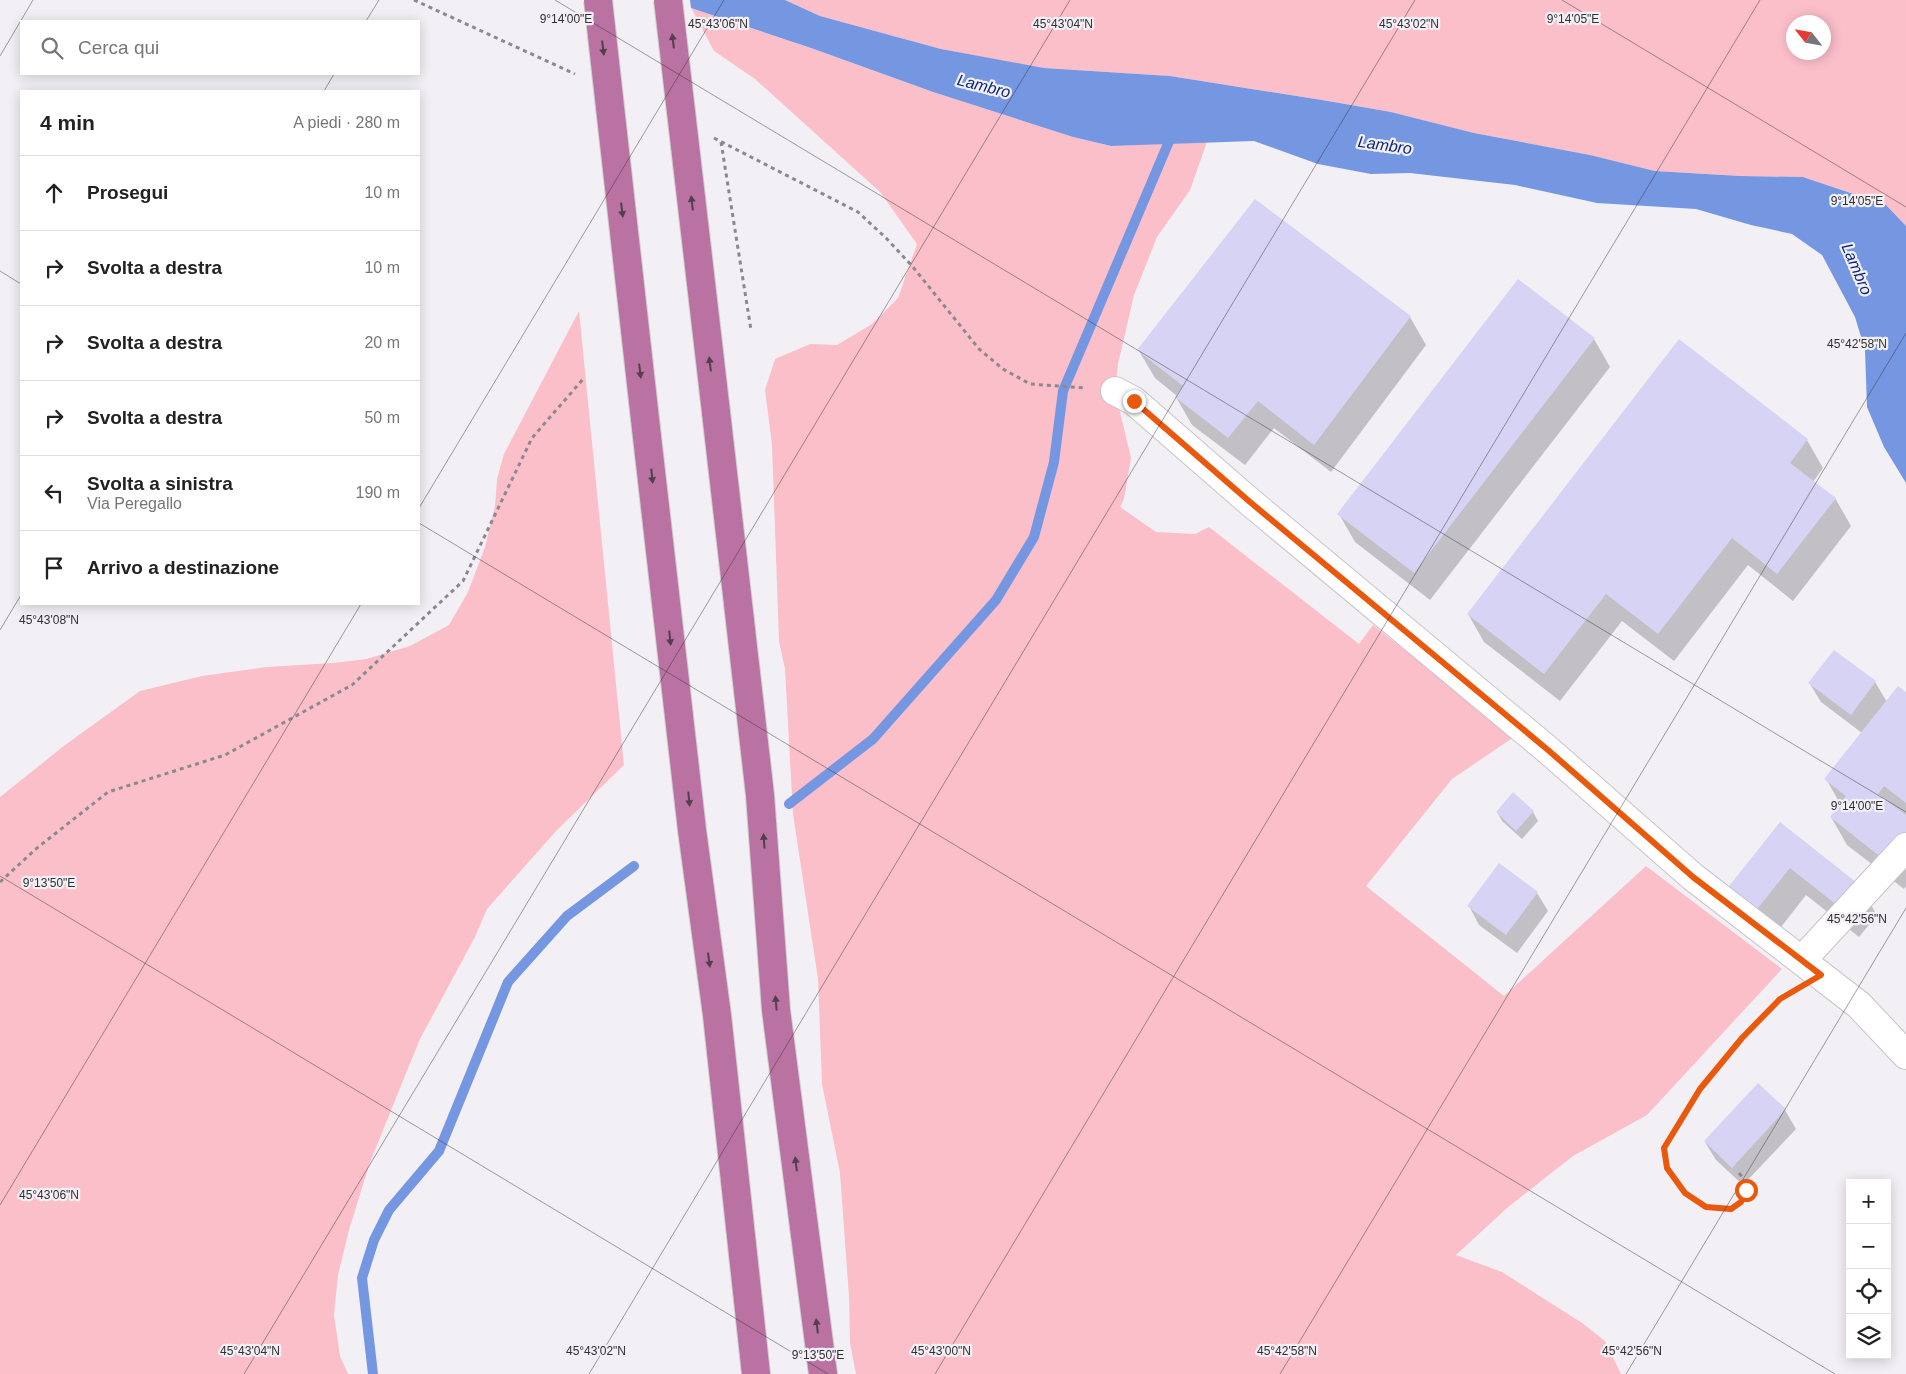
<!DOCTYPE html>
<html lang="it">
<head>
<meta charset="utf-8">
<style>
  :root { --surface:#fff; --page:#f6f6f6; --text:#222; --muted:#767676; --line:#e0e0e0 }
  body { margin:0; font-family:Helvetica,sans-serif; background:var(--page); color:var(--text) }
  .controls { position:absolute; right:15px; bottom:15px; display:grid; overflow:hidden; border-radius:0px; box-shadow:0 2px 12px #0003 }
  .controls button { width:45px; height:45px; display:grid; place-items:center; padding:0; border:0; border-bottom:1px solid var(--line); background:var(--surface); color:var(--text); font:25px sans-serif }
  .compass { position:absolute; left:1786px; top:15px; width:45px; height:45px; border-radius:50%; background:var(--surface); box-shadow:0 2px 12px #0003; rotate:301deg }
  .stop { position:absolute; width:15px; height:15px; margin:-11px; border:4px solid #ea580c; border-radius:50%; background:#fff }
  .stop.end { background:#ea580c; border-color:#fff; box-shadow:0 1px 5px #0008 }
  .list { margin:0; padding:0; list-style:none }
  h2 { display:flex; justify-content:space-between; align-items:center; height:65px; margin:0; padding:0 20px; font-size:21px }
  h2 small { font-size:16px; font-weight:400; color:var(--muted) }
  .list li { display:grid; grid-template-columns:32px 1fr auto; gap:15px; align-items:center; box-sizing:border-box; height:75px; padding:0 20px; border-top:1px solid var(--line) }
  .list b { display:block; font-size:19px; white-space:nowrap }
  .list p { margin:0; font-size:16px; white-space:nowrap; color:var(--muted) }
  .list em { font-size:16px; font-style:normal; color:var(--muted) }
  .icon { flex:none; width:28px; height:28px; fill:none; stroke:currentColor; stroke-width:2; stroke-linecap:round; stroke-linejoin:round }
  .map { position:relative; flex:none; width:1906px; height:1374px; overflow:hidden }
  .search { position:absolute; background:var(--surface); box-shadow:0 2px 12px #0003; left:20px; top:20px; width:400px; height:55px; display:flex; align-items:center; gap:12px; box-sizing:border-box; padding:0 18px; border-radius:0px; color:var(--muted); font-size:19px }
  .panel { position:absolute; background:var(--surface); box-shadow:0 2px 12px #0003; left:20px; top:90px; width:400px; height:515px; border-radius:0px }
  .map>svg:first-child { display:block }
  .green { fill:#fbbfca; fill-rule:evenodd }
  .water { fill:#7597e1 }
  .shadow { fill:#0003 }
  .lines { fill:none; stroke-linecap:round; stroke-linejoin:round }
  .stream { stroke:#7597e1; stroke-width:10 }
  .building { fill:#d6d3f5 }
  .minor-casing { stroke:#c8c4c9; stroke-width:30 }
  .highway-casing { stroke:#cdcdce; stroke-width:30 }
  .path { stroke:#8b898d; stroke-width:3; stroke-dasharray:4 4; stroke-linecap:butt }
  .minor { stroke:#fff; stroke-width:28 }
  .highway { stroke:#b972a1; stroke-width:28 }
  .highway-bridge-casing { stroke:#cdcdce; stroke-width:30; stroke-linecap:butt }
  .highway-bridge { stroke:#b972a1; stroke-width:28 }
  .oneway { fill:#52404d }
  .route { stroke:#ea580c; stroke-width:6 }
  .ticks { fill:none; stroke:#302f31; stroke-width:1; stroke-opacity:0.45 }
  .labels { text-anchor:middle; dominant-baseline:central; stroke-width:4.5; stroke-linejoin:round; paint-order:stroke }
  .water-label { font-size:16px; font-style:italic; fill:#0c277c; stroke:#f3f0f5 }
  .ticks-label { font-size:12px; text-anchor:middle; fill:#302f31; stroke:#f3f0f5; stroke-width:4.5; stroke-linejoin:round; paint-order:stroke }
</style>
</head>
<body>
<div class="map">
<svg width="1906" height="1374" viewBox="0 0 1906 1374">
  <rect width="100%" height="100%" fill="#f3f0f5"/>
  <path class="green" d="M785,0h1121v226l-20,-21 -83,-28 -63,-1 -85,-5 -65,-16 -116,-22 -83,-21 -63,-11 -158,-25 -126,-8 -54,-9 -49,-10 -121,-33zM1794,22h30v30h-30z
    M691,8l120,40 122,44 140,45 38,9 96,-4 -17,48 -33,47 -23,58 -16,69 -3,27 16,67 -7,41 -4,8 36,25 39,2 14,-7 150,117 14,-19 141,112 -62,42 -86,107 138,110 142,-130 136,103 -135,146 -74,41 -66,52 -51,47 46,17 80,51 23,18 16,33h-765l-6,-31 -1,-46 -9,-124 -18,-89 -4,-105 -25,-165 -8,-145 -6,-28 -7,-196 -7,-55 10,-31 35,-15 27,1 35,-21 26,-26 19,-54 -37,-52 -125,-113 -41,-28z
    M579,311l45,454 -67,65 -70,79 -12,28 -55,102 -50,123 -21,68 -11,45 -4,40 6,41 8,18h-348v-577l65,-52 75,-54 62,-15 64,-9 67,-4 33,-4 44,-13 39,-21 19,-33 17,-45 10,-41 2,-27 7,-25z"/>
  <path class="water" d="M690,0h95l35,16 121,33 103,19 126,8 158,25 63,11 83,21 116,22 65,16 85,5 63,1 83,28 20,21v257l-22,-36 -17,-40 -2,-57 -10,-33 -33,-62 -30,-21 -41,-9 -55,-16 -99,-6 -82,-18 -105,-12 -39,1 -53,-10 -64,-23 -143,5 -38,-9 -140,-45 -122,-44 -120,-40z"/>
  <path class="shadow" d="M1410,317l16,28 -95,127 -57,-44 -29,37 -53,-40 -16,-28 1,-1 -22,-18 -16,-27z
    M1594,339l16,28 -180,233 -75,-58 -16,-28z
    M1807,440l16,28 -10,14 22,16 16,28 -58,75 -45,-36 -74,96 -52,-40 -62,80 -76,-59 -16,-28z
    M1834,651l41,31 12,20 19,-8v192l-2,3 -57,-44 -16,-28 10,-12 -15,-26 36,-46 -41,-31 -11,-18z
    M1497,812h36l5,9 -16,18 -20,-18z
    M1780,823l80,64 17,28 -18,22 -53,-42 -39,50 -44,-50z
    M1537,893l11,18 -31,42 -38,-28 -10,-19z
    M1785,1110l11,19 -53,56 -27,-25 -11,-18z"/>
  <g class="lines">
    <path class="stream" d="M789,804l84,-65 123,-139 38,-63 20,-75 9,-71 110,-259
      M373,1374l-11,-96 12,-38 15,-30 50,-59 69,-169 59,-66 67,-50"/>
  </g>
  <path class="building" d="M1255,199l156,117 -97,129 -56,-44 -30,37 -53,-41 8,-11 -46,-36z
    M1518,279l77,59 -181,235 -77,-59z
    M1679,339l129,100 -18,24 46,35 -59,76 -45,-36 -74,96 -52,-40 -62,80 -77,-60z
    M1834,650l42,31 -25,34 -43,-32z
    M1898,686l8,6v111l-22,-17 -6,8 28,21v23l-19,24 -57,-45 16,-21 -22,-17z
    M1513,792l21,19 -18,20 -20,-19z
    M1780,822l81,64 -18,24 -53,-42 -40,50 -28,-23z
    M1499,863l39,29 -32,43 -39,-29z
    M1758,1083l28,26 -54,59 -28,-27z"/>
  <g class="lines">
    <defs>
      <path id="minor" d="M1115,391l19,10 116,101 298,248 145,127 166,128 47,50
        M1802,960l104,-113"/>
      <path id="highway" d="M716,412l44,383 16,215 47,364
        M646,428l46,402 25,185 39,359"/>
    </defs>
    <use href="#minor" class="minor-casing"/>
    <use href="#highway" class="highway-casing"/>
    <path class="path" d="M414,0l161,74
      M714,138l144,74 28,26 27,29 66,82 24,20 27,15 55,4
      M721,142l30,188
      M0,882l37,-34 71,-56 117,-37 127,-70 111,-104 69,-143 52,-60
      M1739,1173c13,15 5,27 -8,36l-25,-2 -21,-14 -18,-25 -3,-20 36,-59 42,-50 38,-40 13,-7"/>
    <use href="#minor" class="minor"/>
    <use href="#highway" class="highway"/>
    <defs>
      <path id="highway-bridge" d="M598,0l48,428
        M668,0l48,412"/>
    </defs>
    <use href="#highway-bridge" class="highway-bridge-casing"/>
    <use href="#highway-bridge" class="highway-bridge"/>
  </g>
  <defs><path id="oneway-solid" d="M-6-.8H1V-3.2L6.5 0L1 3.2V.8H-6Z" transform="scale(1.25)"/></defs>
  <g class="oneway">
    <use href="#oneway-solid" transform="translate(673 41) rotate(-97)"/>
    <use href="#oneway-solid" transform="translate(603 48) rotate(83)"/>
    <use href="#oneway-solid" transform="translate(692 203) rotate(-97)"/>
    <use href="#oneway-solid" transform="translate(622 210) rotate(83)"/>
    <use href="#oneway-solid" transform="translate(710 364) rotate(-97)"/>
    <use href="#oneway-solid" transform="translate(640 371) rotate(83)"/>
    <use href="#oneway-solid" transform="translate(652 476) rotate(84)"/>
    <use href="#oneway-solid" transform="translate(670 638) rotate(84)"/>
    <use href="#oneway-solid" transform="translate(689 799) rotate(84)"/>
    <use href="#oneway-solid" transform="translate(764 841) rotate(-94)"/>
    <use href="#oneway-solid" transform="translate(709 960) rotate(82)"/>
    <use href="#oneway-solid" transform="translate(776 1003) rotate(-95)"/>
    <use href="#oneway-solid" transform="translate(796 1164) rotate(-97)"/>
    <use href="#oneway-solid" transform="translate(817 1326) rotate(-97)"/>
  </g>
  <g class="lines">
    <path class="route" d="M1134,401l116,101 298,248 145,127 128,98 -41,24 -38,39 -42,51 -36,59 3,20 18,25 21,14 25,2 10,-7 5,-12"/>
  </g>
  <path class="ticks" d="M555,0l1351,812M1562,0l344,207M366,21l13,-21M0,56l33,-56M324,91l10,-17M0,271l21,13M419,508l305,-508M419,523l1416,851M0,630l21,-35M0,876l828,498M0,1205l361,-601M244,1374l826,-1374M589,1374l826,-1374M935,1374l825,-1374M1280,1374l626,-1041M1626,1374l280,-466"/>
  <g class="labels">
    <g class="water-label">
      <text transform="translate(984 86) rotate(14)">Lambro</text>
      <text transform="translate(1385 145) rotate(8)">Lambro</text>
      <text transform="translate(1857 269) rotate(67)">Lambro</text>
    </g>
  </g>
  <g class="ticks-label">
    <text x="566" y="23">9°14'00"E</text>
    <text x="1573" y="23">9°14'05"E</text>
    <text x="718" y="28">45°43'06"N</text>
    <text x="1063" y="28">45°43'04"N</text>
    <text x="1409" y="28">45°43'02"N</text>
    <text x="1857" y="205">9°14'05"E</text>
    <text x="1857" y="348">45°42'58"N</text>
    <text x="49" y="624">45°43'08"N</text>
    <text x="1857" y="810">9°14'00"E</text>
    <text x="49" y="887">9°13'50"E</text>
    <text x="1857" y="923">45°42'56"N</text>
    <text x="49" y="1199">45°43'06"N</text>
    <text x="250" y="1355">45°43'04"N</text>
    <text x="596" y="1355">45°43'02"N</text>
    <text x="941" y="1355">45°43'00"N</text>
    <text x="1287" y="1355">45°42'58"N</text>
    <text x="1632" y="1355">45°42'56"N</text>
    <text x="818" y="1359">9°13'50"E</text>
  </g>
</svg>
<div class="controls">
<button>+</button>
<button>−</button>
<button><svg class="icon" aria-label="locate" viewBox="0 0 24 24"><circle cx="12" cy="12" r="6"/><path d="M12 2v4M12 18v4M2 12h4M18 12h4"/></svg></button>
<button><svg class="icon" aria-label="layers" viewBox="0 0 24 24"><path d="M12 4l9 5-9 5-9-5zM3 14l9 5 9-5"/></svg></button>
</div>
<svg class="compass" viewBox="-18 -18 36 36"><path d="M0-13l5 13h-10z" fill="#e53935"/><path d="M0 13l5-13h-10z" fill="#767676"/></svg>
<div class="stop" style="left:1746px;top:1190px"></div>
<div class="stop end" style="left:1134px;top:401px"></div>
<div class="search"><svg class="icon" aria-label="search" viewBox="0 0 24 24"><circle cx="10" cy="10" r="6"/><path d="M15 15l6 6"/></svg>Cerca qui</div>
<section class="panel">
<h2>4 min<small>A piedi · 280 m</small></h2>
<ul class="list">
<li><svg class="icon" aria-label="ahead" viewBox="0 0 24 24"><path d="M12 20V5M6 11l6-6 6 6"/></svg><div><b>Prosegui</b></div><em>10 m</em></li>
<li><svg class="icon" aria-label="right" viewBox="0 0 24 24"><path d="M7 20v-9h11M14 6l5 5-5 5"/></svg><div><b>Svolta a destra</b></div><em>10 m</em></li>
<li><svg class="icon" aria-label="right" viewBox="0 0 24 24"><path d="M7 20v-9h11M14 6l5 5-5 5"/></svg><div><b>Svolta a destra</b></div><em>20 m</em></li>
<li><svg class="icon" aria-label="right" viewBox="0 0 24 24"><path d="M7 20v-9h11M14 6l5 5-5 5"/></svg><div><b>Svolta a destra</b></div><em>50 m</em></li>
<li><svg class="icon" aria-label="left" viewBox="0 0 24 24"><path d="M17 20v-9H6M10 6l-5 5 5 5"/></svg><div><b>Svolta a sinistra</b><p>Via Peregallo</p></div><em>190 m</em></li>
<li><svg class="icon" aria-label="arrive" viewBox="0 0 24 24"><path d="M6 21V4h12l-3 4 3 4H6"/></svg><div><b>Arrivo a destinazione</b></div></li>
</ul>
</section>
</div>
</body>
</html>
